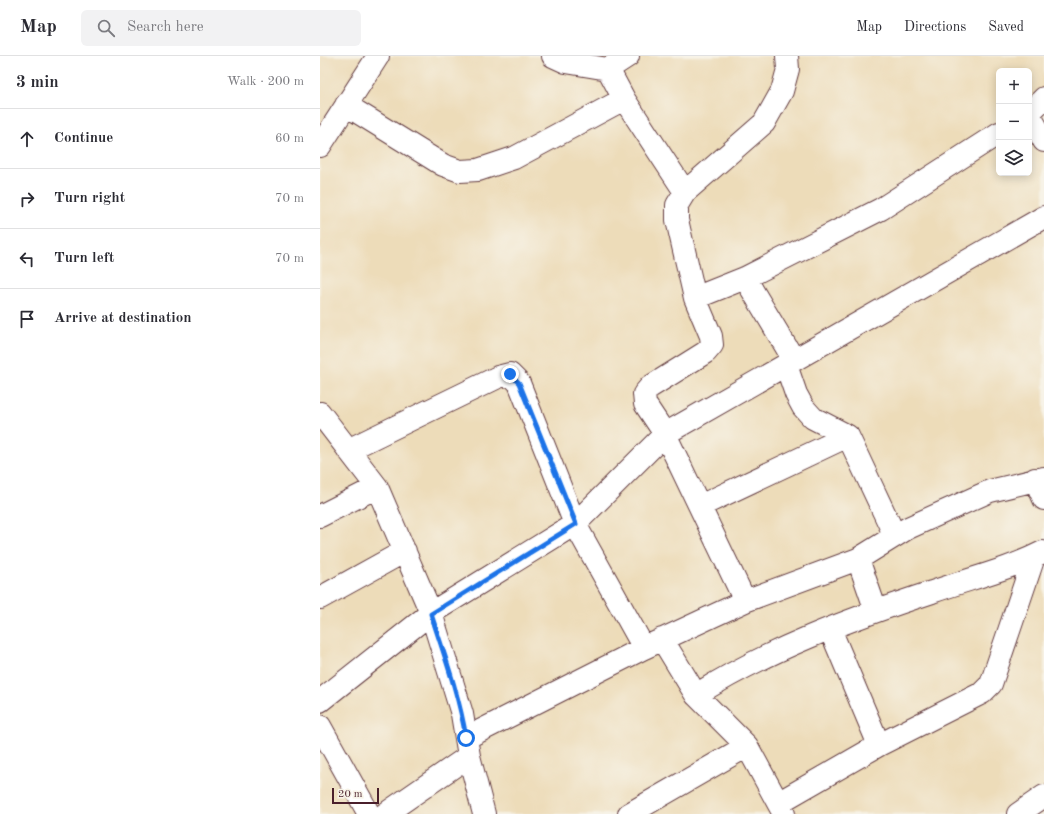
<!DOCTYPE html>
<html lang="en">
<head>
<meta charset="utf-8">
<style>
  :root { --surface:#fff; --page:#f2f2f3; --text:#2b2b33; --muted:#7c7c81; --line:#e1e1e2 }
  body { margin:0; font-family:"Old Standard TT",serif; background:var(--page); color:var(--text) }
  .controls { position:absolute; right:12px; top:12px; display:grid; overflow:hidden; border-radius:6px; box-shadow:0 2px 10px #0003 }
  .controls button { width:36px; height:36px; display:grid; place-items:center; padding:0; border:0; border-bottom:1px solid var(--line); background:var(--surface); color:var(--text); font:20px sans-serif }
  .scale { position:absolute; left:12px; bottom:10px; width:47px; box-sizing:border-box; padding-left:4px; border:2px solid #4a1f2b; border-top:0; font-size:11px; line-height:14px; white-space:nowrap; color:#4a1f2b; -webkit-text-stroke:3px #f7f3e8; paint-order:stroke }
  .stop { position:absolute; width:12px; height:12px; margin:-9px; border:3px solid #1a73e8; border-radius:50%; background:#fff }
  .stop.end { background:#1a73e8; border-color:#fff; box-shadow:0 1px 4px #0008 }
  .list { margin:0; padding:0; list-style:none }
  h2 { display:flex; justify-content:space-between; align-items:center; height:52px; margin:0; padding:0 16px; font-size:17px }
  h2 small { font-size:13px; font-weight:400; color:var(--muted) }
  .list li { display:grid; grid-template-columns:26px 1fr auto; gap:12px; align-items:center; box-sizing:border-box; height:60px; padding:0 16px; border-top:1px solid var(--line) }
  .list b { display:block; font-size:15px; white-space:nowrap }
  .list em { font-size:13px; font-style:normal; color:var(--muted) }
  .icon { flex:none; width:22px; height:22px; fill:none; stroke:currentColor; stroke-width:2; stroke-linecap:round; stroke-linejoin:round }
  .map { position:relative; flex:none; width:724px; height:758px; overflow:hidden }
  header { display:flex; align-items:center; gap:24px; box-sizing:border-box; height:56px; padding:0 20px; background:var(--surface); border-bottom:1px solid var(--line) }
  header strong { font-size:19px }
  nav { display:flex; gap:22px; margin-inline-start:auto; font-size:14px }
  .search { width:280px; height:36px; background:var(--page); display:flex; align-items:center; gap:10px; box-sizing:border-box; padding:0 14px; border-radius:6px; color:var(--muted); font-size:15px }
  main { display:flex }
  aside { flex:1; background:var(--surface) }
  .map>svg:first-child { display:block }
  .lines { fill:none; stroke-linecap:round; stroke-linejoin:round }
  .minor-casing { stroke:#623b40; stroke-width:24 }
  .minor { stroke:#fff; stroke-width:22 }
  .route { stroke:#1a73e8; stroke-width:5 }
</style>
</head>
<body>
<header>
<strong>Map</strong>
<div class="search"><svg class="icon" aria-label="search" viewBox="0 0 24 24"><circle cx="10" cy="10" r="6"/><path d="M15 15l6 6"/></svg>Search here</div>
<nav><a>Map</a><a>Directions</a><a>Saved</a></nav>
</header>
<main>
<aside>
<h2>3 min<small>Walk · 200 m</small></h2>
<ul class="list">
<li><svg class="icon" aria-label="ahead" viewBox="0 0 24 24"><path d="M12 20V5M6 11l6-6 6 6"/></svg><div><b>Continue</b></div><em>60 m</em></li>
<li><svg class="icon" aria-label="right" viewBox="0 0 24 24"><path d="M7 20v-9h11M14 6l5 5-5 5"/></svg><div><b>Turn right</b></div><em>70 m</em></li>
<li><svg class="icon" aria-label="left" viewBox="0 0 24 24"><path d="M17 20v-9H6M10 6l-5 5 5 5"/></svg><div><b>Turn left</b></div><em>70 m</em></li>
<li><svg class="icon" aria-label="arrive" viewBox="0 0 24 24"><path d="M6 21V4h12l-3 4 3 4H6"/></svg><div><b>Arrive at destination</b></div></li>
</ul>
</aside>
<div class="map">
<svg width="724" height="758" viewBox="0 0 724 758">
  <rect width="100%" height="100%" fill="#f7f3e8"/>
  <filter id="ink" filterUnits="userSpaceOnUse"><feTurbulence type="fractalNoise" baseFrequency=".025" numOctaves="2"/><feDisplacementMap in="SourceGraphic" scale="8" xChannelSelector="R" yChannelSelector="G"/><feConvolveMatrix kernelMatrix="1 2 1 2 8 2 1 2 1" color-interpolation-filters="sRGB"/></filter>
  <filter id="wash" filterUnits="userSpaceOnUse"><feTurbulence type="fractalNoise" baseFrequency=".012" numOctaves="4" result="noise"/><feDisplacementMap in="SourceGraphic" scale="16" xChannelSelector="R" yChannelSelector="G"/><feGaussianBlur stdDeviation="0.9" result="paint"/><feColorMatrix in="noise" values="0 0 0 0 0 0 0 0 0 0 0 0 0 0 0 0 0 1.4 0 .05"/><feComposite in="paint" operator="in"/></filter>
  <g filter="url(#wash)">
    <rect width="100%" height="100%" fill="#eddcb9"/>
  </g>
  <g filter="url(#ink)">
    <g class="lines">
      <defs>
        <path id="minor" d="M233,0l13,6 42,7 20,-13
          M288,13l16,30 61,93
          M26,49l97,60 17,6 18,-1 36,-12 110,-59
          M709,57l15,-15
          M709,58l15,27
          M0,90l58,-90
          M425,222l49,82
          M375,242l50,-20 136,-69 118,-76
          M466,309l10,29 7,13 10,11 35,18 47,100
          M0,357l57,74 54,126 31,101 7,42 15,58
          M28,394l150,-73 12,-3 9,9 56,141 69,124
          M715,423l9,20
          M380,450l148,-70
          M0,460l57,-29
          M538,503l18,52
          M0,542l85,-47
          M425,545l-80,-167 -20,-30 -1,-10 6,-7 56,-35 6,-7 -1,-9 -16,-38 -18,-78v-15l8,-13 79,-69 18,-32 6,-22 -1,-13
          M510,573l49,116
          M342,583l34,56 51,51 37,68
          M376,639c73,-46 154,-76 236,-103 36,-13 76,-22 111,-40
          M0,645l111,-88 144,-89 90,-90 379,-217
          M0,670l49,88
          M146,682l178,-90 101,-47 113,-42 50,-31 31,-14 51,-23 54,-13
          M458,747l101,-58 103,-52 9,-9 43,-127
          M65,758l84,-58
          M309,758l118,-68
          M698,758l26,-18"/>
      </defs>
      <use href="#minor" class="minor-casing"/>
      <use href="#minor" class="minor"/>
    </g>
  </g>
  <g class="lines" filter="url(#ink)">
    <path class="route" d="M146,682c-7,-43 -22,-84 -35,-124l145,-90 -57,-141 -9,-9"/>
  </g>
</svg>
<div class="controls">
<button>+</button>
<button>−</button>
<button><svg class="icon" aria-label="layers" viewBox="0 0 24 24"><path d="M12 4l9 5-9 5-9-5zM3 14l9 5 9-5"/></svg></button>
</div>
<div class="scale">20 m</div>
<div class="stop" style="left:146px;top:682px"></div>
<div class="stop end" style="left:190px;top:318px"></div>
</div>
</main>
</body>
</html>
